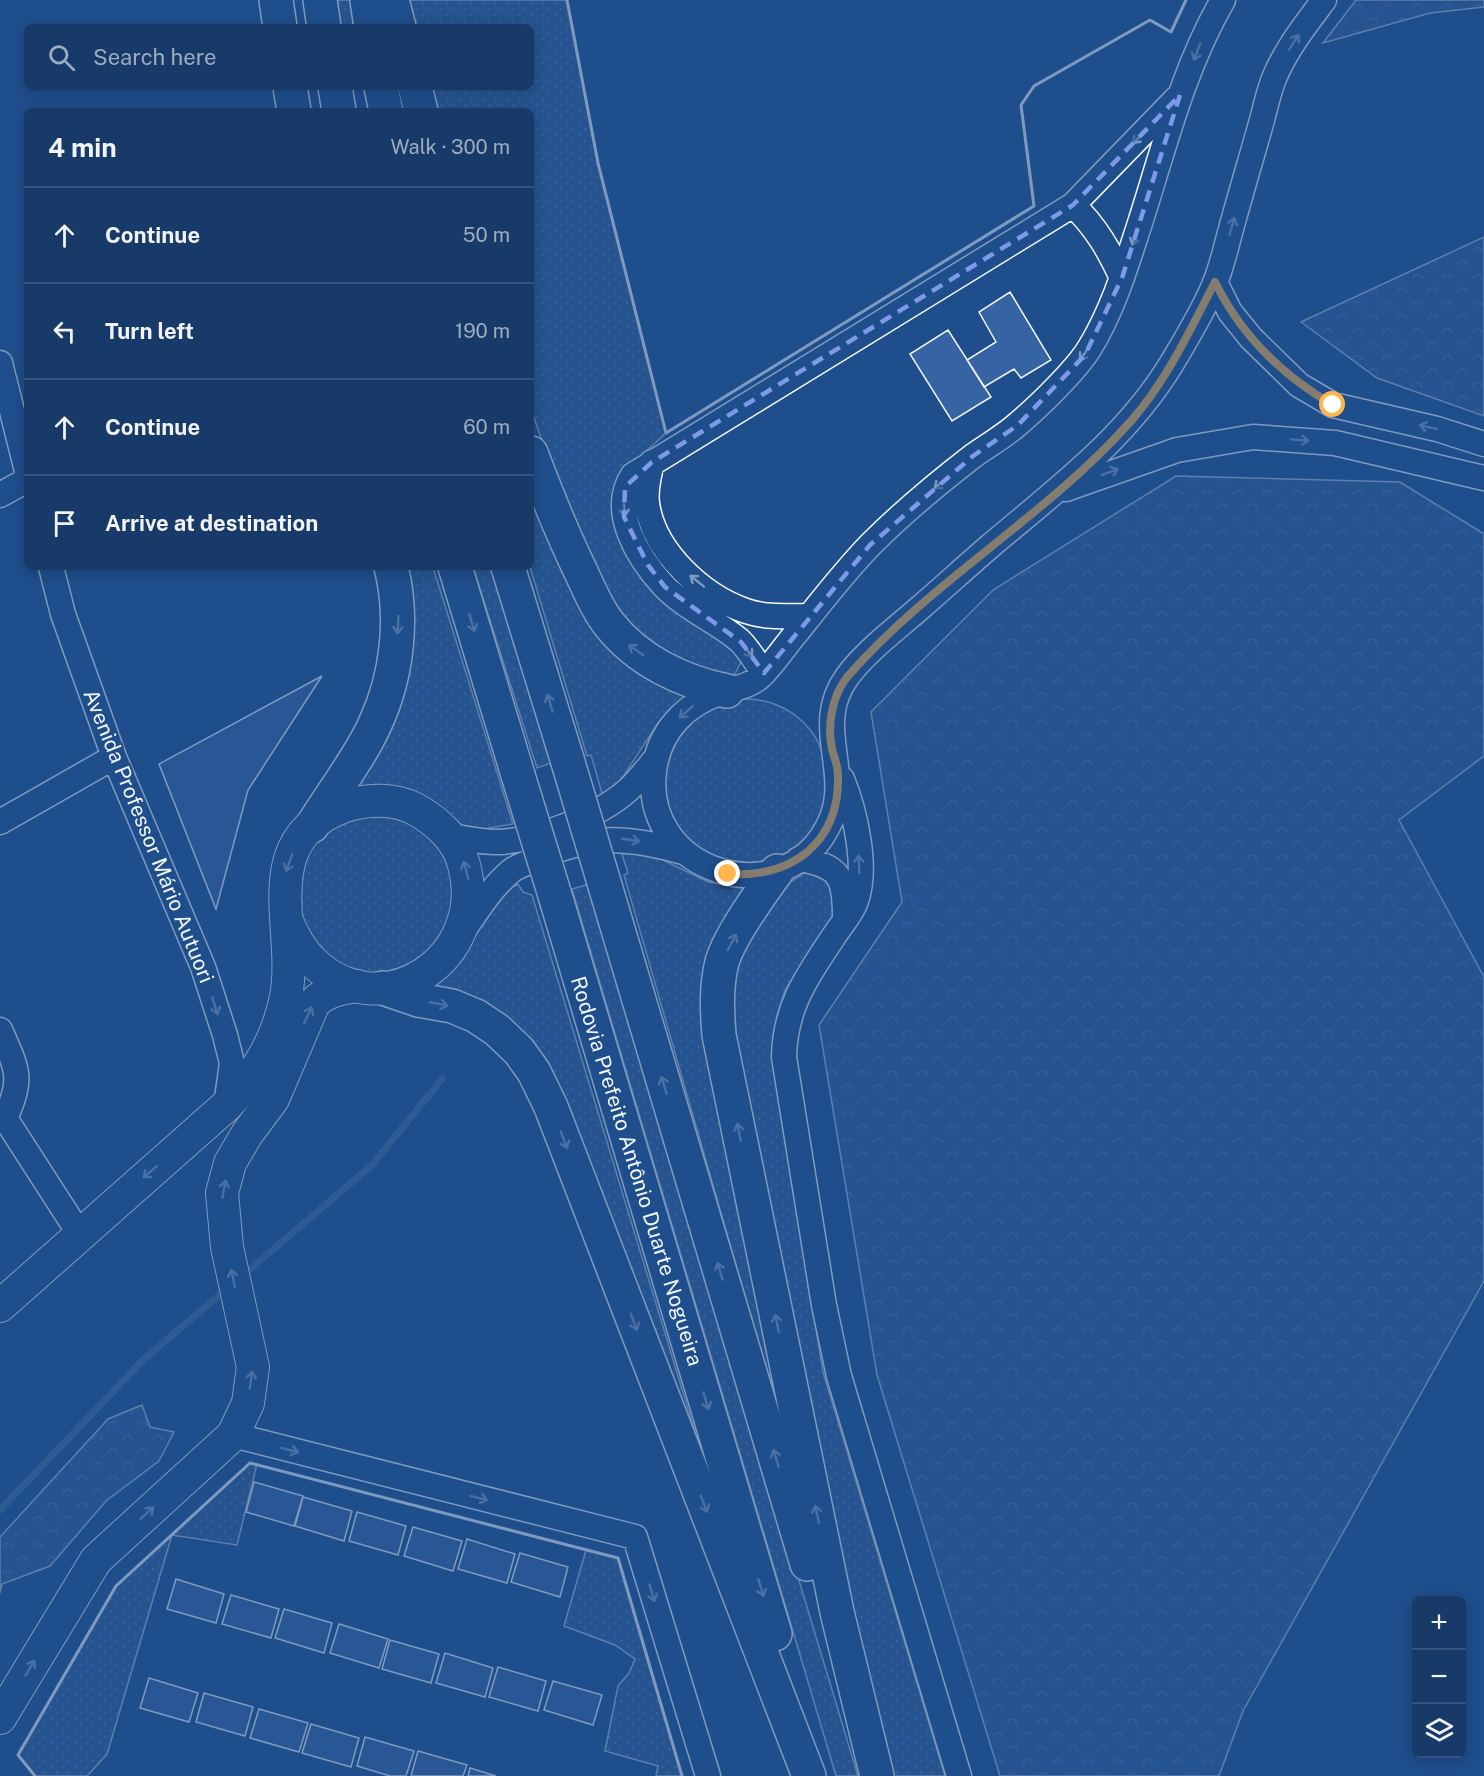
<!DOCTYPE html>
<html lang="en">
<head>
<meta charset="utf-8">
<style>
  :root { --surface:#173a69; --page:#244571; --text:#f1f3f6; --muted:#9eadc0; --line:#36547d }
  body { margin:0; font-family:"Public Sans",sans-serif; background:var(--page); color:var(--text) }
  .controls { position:absolute; right:18px; bottom:18px; display:grid; overflow:hidden; border-radius:9px; box-shadow:0 3px 15px #0003 }
  .controls button { width:54px; height:54px; display:grid; place-items:center; padding:0; border:0; border-bottom:2px solid var(--line); background:var(--surface); color:var(--text); font:30px sans-serif }
  .stop { position:absolute; width:18px; height:18px; margin:-14px; border:4px solid #ffb74d; border-radius:50%; background:#fff }
  .stop.end { background:#ffb74d; border-color:#fff; box-shadow:0 2px 6px #0008 }
  .list { margin:0; padding:0; list-style:none }
  h2 { display:flex; justify-content:space-between; align-items:center; height:78px; margin:0; padding:0 24px; font-size:26px }
  h2 small { font-size:20px; font-weight:400; color:var(--muted) }
  .list li { display:grid; grid-template-columns:39px 1fr auto; gap:18px; align-items:center; box-sizing:border-box; height:96px; padding:0 24px; border-top:2px solid var(--line) }
  .list b { display:block; font-size:22px; white-space:nowrap }
  .list em { font-size:20px; font-style:normal; color:var(--muted) }
  .icon { flex:none; width:33px; height:33px; fill:none; stroke:currentColor; stroke-width:2; stroke-linecap:round; stroke-linejoin:round }
  .map { position:relative; flex:none; width:1484px; height:1776px; overflow:hidden }
  .search { position:absolute; background:var(--surface); box-shadow:0 3px 15px #0003; left:24px; top:24px; width:510px; height:66px; display:flex; align-items:center; gap:15px; box-sizing:border-box; padding:0 21px; border-radius:9px; color:var(--muted); font-size:22px }
  .panel { position:absolute; background:var(--surface); box-shadow:0 3px 15px #0003; left:24px; top:108px; width:510px; height:462px; border-radius:9px }
  .map>svg:first-child { display:block }
  .grass { fill:url(#grass-dots); stroke:#a8bbd7; stroke-width:1.5 }
  .forest { fill:url(#forest-crowns); stroke:#a8bbd7; stroke-width:1.5 }
  .lines { fill:none; stroke-linecap:round; stroke-linejoin:round }
  .stream { stroke:#446ba0; stroke-width:7 }
  .building { fill:#3563a3; stroke:#f2f6ff; stroke-width:1.5 }
  .minor-casing { stroke:#f2f6ff; stroke-width:27 }
  .major-casing { stroke:#f2f6ff; stroke-width:34 }
  .highway-casing { stroke:#f2f6ff; stroke-width:36 }
  .minor { stroke:#1f4e8c; stroke-width:24 }
  .major { stroke:#1f4e8c; stroke-width:32 }
  .highway { stroke:#1f4e8c; stroke-width:33 }
  .highway-bridge-casing { stroke:#f2f6ff; stroke-width:36; stroke-linecap:butt }
  .highway-bridge { stroke:#1f4e8c; stroke-width:33 }
  .wall { stroke:#f2f6ff; stroke-width:3 }
  .oneway { stroke:#7e9ac0 }
  .route { stroke:#ffb74d; stroke-width:8 }
  .marked { fill:none; stroke:#7d9aea; stroke-width:4.5; stroke-dasharray:12 8; stroke-linejoin:round }
  .labels { text-anchor:middle; dominant-baseline:central; stroke-width:4.5; stroke-linejoin:round; paint-order:stroke }
  .street-label { font-size:21px; fill:#f2f6ff; stroke:#1f4e8c }
</style>
</head>
<body>
<div class="map">
<svg width="1484" height="1776" viewBox="0 0 1484 1776">
  <defs>
    <pattern id="grass-dots" width="8" height="8" patternUnits="userSpaceOnUse" patternTransform="scale(1.5)"><rect width="8" height="8" fill="#305b95"/><path d="M2 2h.1M6 6h.1" fill="none" stroke="#4e73a5" stroke-width="1.8" stroke-linecap="round"/></pattern>
    <pattern id="forest-crowns" width="20" height="18" patternUnits="userSpaceOnUse" patternTransform="scale(1.5)"><rect width="20" height="18" fill="#305b95"/><path d="M2 6a3 3 0 1 1 6 0M12 15a3 3 0 1 1 6 0" fill="none" stroke="#4e73a5"/></pattern>
  </defs>
  <rect width="100%" height="100%" fill="#1f4e8c"/>
  <path class="grass" d="M336,0h17l5,27h-18z
    M402,0h165l31,163 68,270 -40,37 -9,53 125,137 -7,14 -18,4 -68,-31 -36,-38 -54,-119 -28,-81v-298h-99l-6,-24h105v-60h-122z
    M531,481l36,91 122,122 -31,29 -41,63 -14,11 -12,-42 -4,1 -57,-189z
    M405,567h28l80,257 -35,6 -12,-3 -58,-30 -65,-1z
    M473,567h20l61,195 -17,6z
    M664 781a82 82 0 1 1 164 0a82 82 0 1 1-164 0Z
    M357,813l51,5 38,34 11,50 -24,51 -52,23 -54,-15 -32,-47 5,-54 13,-21z
    M620,848l43,12 45,22 41,6 -34,63 60,418 -7,8 -144,-502 4,-2z
    M809,870l11,3 13,12 2,28 -50,77 -8,26 -4,29 3,36 47,291 122,404h-53l-40,-139 -126,-623 12,-61 40,-63z
    M518,884l5,8 9,3 163,537 -7,3 -135,-355 -128,-94 77,-93z
    M589,884l269,892h-22l-264,-887z
    M250,1463l7,1 -20,81 -65,-10 -65,219 -20,22h-52l-17,-21 98,-169z
    M586,1550l32,8 64,218h-26l2,-10 -53,-15 13,-65 11,-13 6,-14 -20,-14 -51,-19z"/>
  <path class="forest" d="M1356,0h128v7l-54,6 -107,30z
    M1484,237v179l-107,-38 -76,-56z
    M1176,476l224,6 84,52v222l-85,64 85,157v304l-241,430 -24,65h-219l-123,-401 -58,-350 83,-123 -31,-190 122,-122z
    M142,1405l8,22 24,5 -15,29 -53,40 -56,65 -48,18 -2,9v-56l108,-118z"/>
  <g class="lines">
    <path class="stream" d="M242,1276l130,-111 70,-86
      M0,1510l145,-152 82,-69"/>
  </g>
  <path class="building" d="M1010,292l41,68 -30,18 -7,-9 -30,18 -17,-27 29,-18 -17,-30z
    M948,330l43,67 -39,24 -42,-67z
    M322,676l-74,114 -32,119 -57,-145z
    M254,1482l49,14 -9,30 -48,-14z
    M303,1497l49,14 -8,30 -49,-15z
    M357,1512l49,14 -8,29 -49,-14z
    M413,1527l49,14 -9,30 -49,-15z
    M467,1539l48,15 -8,29 -49,-14z
    M520,1553l48,14 -8,30 -49,-15z
    M176,1579l48,15 -8,29 -49,-14z
    M231,1595l48,14 -8,29 -49,-14z
    M284,1609l48,14 -8,30 -49,-15z
    M339,1624l49,15 -9,29 -49,-15z
    M390,1640l49,14 -8,29 -49,-14z
    M445,1653l48,15 -8,29 -49,-14z
    M498,1667l48,14 -8,30 -49,-14z
    M149,1678l49,15 -9,29 -49,-14z
    M553,1681l49,14 -9,30 -49,-15z
    M204,1693l49,14 -8,29 -49,-14z
    M259,1709l49,14 -9,29 -49,-14z
    M311,1724l48,14 -8,29 -49,-14z
    M365,1737l49,14 -8,25h-16l-33,-10z
    M418,1751l49,14 -4,11h-52z
    M470,1768l26,8h-28z"/>
  <g class="lines">
    <defs>
      <path id="minor" d="M1223,0c-40,69 -59,148 -83,223 -14,43 -27,87 -51,126 -14,22 -50,57 -70,74 -14,13 -31,22 -46,33 -35,27 -72,58 -103,89 -26,27 -50,58 -73,87 -12,14 -23,31 -36,44 -12,11 -27,12 -41,17 -34,11 -59,37 -65,72 -20,108 133,155 176,55 21,-49 -19,-95 16,-143 19,-26 49,-48 74,-70 23,-20 45,-40 68,-60 66,-56 137,-108 183,-184 15,-25 32,-53 43,-80 7,-17 11,-36 16,-54 10,-37 21,-73 31,-109 4,-15 7,-30 13,-44 12,-28 31,-52 49,-76
        M1073,205c23,22 36,45 49,73
        M1215,282l15,30 21,26 48,47 34,20 104,24 47,15
        M0,363l27,108
        M652,462c-3,14 -7,27 -5,41 6,48 55,93 99,108 20,7 43,5 64,5
        M1066,489l111,-39 76,-13 82,6 149,35
        M0,495l27,-15
        M51,567l12,47 51,143 89,210 22,68 7,28 -6,43
        M764,673c-8,-10 -15,-24 -25,-33 -23,-19 -54,-32 -75,-54 -26,-28 -55,-75 -31,-111l440,-270 103,-106
        M842,779c13,32 26,88 14,122 -4,12 -15,24 -22,35 -27,40 -49,71 -50,121l40,248 15,71 120,400
        M0,822l114,-65
        M449,836c15,2 31,6 46,6 40,0 104,-26 133,-52 10,-9 19,-21 28,-32
        M799,859c41,7 46,18 46,58
        M465,928c14,-20 27,-41 46,-57 8,-6 20,-9 29,-14 52,-23 90,-20 143,-5
        M0,1030c17,38 24,49 5,88
        M5,1118l74,115
        M233,1435l402,102 73,239"/>
      <path id="major" d="M0,1306l226,-200c30,-31 51,-65 60,-109 13,-69 -34,-157 59,-191 22,-7 49,-8 70,3 22,12 43,31 49,56 25,92 -80,164 -150,98 -13,-12 -20,-26 -27,-42
        M0,1718l96,-158 137,-125 15,-32 5,-36 -26,-120 -5,-54 8,-30 17,-29 26,-35 41,-96c13,-13 26,-14 44,-17"/>
      <path id="highway" d="M276,0l4,27
        M320,0l4,27
        M367,0l4,27
        M392,0l7,27
        M290,87l4,24
        M335,87l4,24
        M381,87l5,24
        M415,87l6,24
        M531,453c15,40 31,80 50,119 8,17 16,37 28,52 29,37 74,58 118,67
        M455,567l63,208
        M508,567l59,192
        M312,826c19,-31 49,-70 63,-102 22,-47 29,-106 16,-157
        M777,871c-16,22 -47,64 -55,91 -6,24 -5,48 -3,73l118,577 40,164
        M606,889l201,675
        M557,902l218,732
        M383,988l35,12 34,6 24,10 21,14 22,21 15,21 17,35 258,669"/>
    </defs>
    <use href="#minor" class="minor-casing"/>
    <use href="#major" class="major-casing"/>
    <use href="#highway" class="highway-casing"/>
    <use href="#minor" class="minor"/>
    <use href="#major" class="major"/>
    <use href="#highway" class="highway"/>
    <defs>
      <path id="highway-bridge" d="M567,759l39,130
        M518,775l39,127"/>
    </defs>
    <use href="#highway-bridge" class="highway-bridge-casing"/>
    <use href="#highway-bridge" class="highway-bridge"/>
    <path class="wall" d="M567,0l31,163 68,270 368,-227 -13,-101 13,-19 116,-66 21,12 15,-32
      M35,1776l-17,-21 98,-169 134,-123 368,95 64,218"/>
  </g>
  <defs><path id="oneway-shaft" d="M-6 0H5M1.5-3L5.5 0L1.5 3" fill="none" stroke-width="1.6" stroke-linecap="round" stroke-linejoin="round" transform="scale(1.5)"/></defs>
  <g class="oneway">
    <use href="#oneway-shaft" transform="translate(1294 42) rotate(-58)"/>
    <use href="#oneway-shaft" transform="translate(1197 52) rotate(111)"/>
    <use href="#oneway-shaft" transform="translate(1139 137) rotate(134)"/>
    <use href="#oneway-shaft" transform="translate(1232 226) rotate(-74)"/>
    <use href="#oneway-shaft" transform="translate(1135 237) rotate(107)"/>
    <use href="#oneway-shaft" transform="translate(1085 353) rotate(125)"/>
    <use href="#oneway-shaft" transform="translate(1428 427) rotate(-167)"/>
    <use href="#oneway-shaft" transform="translate(1300 440) rotate(4)"/>
    <use href="#oneway-shaft" transform="translate(1110 472) rotate(-21)"/>
    <use href="#oneway-shaft" transform="translate(941 483) rotate(139)"/>
    <use href="#oneway-shaft" transform="translate(624 508) rotate(85)"/>
    <use href="#oneway-shaft" transform="translate(697 581) rotate(-141)"/>
    <use href="#oneway-shaft" transform="translate(472 623) rotate(73)"/>
    <use href="#oneway-shaft" transform="translate(398 625) rotate(93)"/>
    <use href="#oneway-shaft" transform="translate(636 650) rotate(-145)"/>
    <use href="#oneway-shaft" transform="translate(747 650) rotate(54)"/>
    <use href="#oneway-shaft" transform="translate(550 703) rotate(-107)"/>
    <use href="#oneway-shaft" transform="translate(686 712) rotate(140)"/>
    <use href="#oneway-shaft" transform="translate(631 840) rotate(8)"/>
    <use href="#oneway-shaft" transform="translate(289 863) rotate(111)"/>
    <use href="#oneway-shaft" transform="translate(859 864) rotate(-92)"/>
    <use href="#oneway-shaft" transform="translate(466 870) rotate(-105)"/>
    <use href="#oneway-shaft" transform="translate(732 942) rotate(-62)"/>
    <use href="#oneway-shaft" transform="translate(439 1004) rotate(11)"/>
    <use href="#oneway-shaft" transform="translate(215 1006) rotate(72)"/>
    <use href="#oneway-shaft" transform="translate(308 1015) rotate(-65)"/>
    <use href="#oneway-shaft" transform="translate(664 1085) rotate(-107)"/>
    <use href="#oneway-shaft" transform="translate(739 1132) rotate(-101)"/>
    <use href="#oneway-shaft" transform="translate(564 1140) rotate(69)"/>
    <use href="#oneway-shaft" transform="translate(150 1172) rotate(139)"/>
    <use href="#oneway-shaft" transform="translate(224 1189) rotate(-80)"/>
    <use href="#oneway-shaft" transform="translate(720 1271) rotate(-107)"/>
    <use href="#oneway-shaft" transform="translate(233 1278) rotate(-102)"/>
    <use href="#oneway-shaft" transform="translate(634 1322) rotate(69)"/>
    <use href="#oneway-shaft" transform="translate(777 1323) rotate(-101)"/>
    <use href="#oneway-shaft" transform="translate(251 1380) rotate(-82)"/>
    <use href="#oneway-shaft" transform="translate(706 1401) rotate(73)"/>
    <use href="#oneway-shaft" transform="translate(290 1450) rotate(14)"/>
    <use href="#oneway-shaft" transform="translate(776 1458) rotate(-107)"/>
    <use href="#oneway-shaft" transform="translate(479 1498) rotate(14)"/>
    <use href="#oneway-shaft" transform="translate(704 1504) rotate(69)"/>
    <use href="#oneway-shaft" transform="translate(147 1513) rotate(-42)"/>
    <use href="#oneway-shaft" transform="translate(817 1514) rotate(-102)"/>
    <use href="#oneway-shaft" transform="translate(761 1588) rotate(73)"/>
    <use href="#oneway-shaft" transform="translate(652 1593) rotate(73)"/>
    <use href="#oneway-shaft" transform="translate(30 1668) rotate(-59)"/>
  </g>
  <g class="lines">
    <path class="route" d="M728,874c64,4 112,-31 110,-99 0,-9 -4,-18 -6,-26 -5,-24 0,-54 16,-73 84,-96 199,-160 283,-255 36,-41 59,-91 84,-139 26,53 68,94 118,123"/>
  </g>
  <path d="M0 0H1484V1776H0ZM1180,95l-58,183 -37,77 -67,70 -45,31 -103,89 -106,128 -23,-31 -76,-55 -17,-22 -24,-48 1,-30 27,-25 421,-257z" fill="#1f4e8c" fill-opacity=".55" fill-rule="evenodd"/>
  <path class="marked" d="M1180,95l-58,183 -37,77 -67,70 -45,31 -103,89 -106,128 -23,-31 -76,-55 -17,-22 -24,-48 1,-30 27,-25 421,-257z"/>
  <g class="labels">
    <g class="street-label">
      <text transform="translate(149 836) rotate(68)">Avenida Professor Mário Autuori</text>
      <text transform="translate(637 1171) rotate(73)">Rodovia Prefeito Antônio Duarte Nogueira</text>
    </g>
  </g>
</svg>
<div class="controls">
<button>+</button>
<button>−</button>
<button><svg class="icon" aria-label="layers" viewBox="0 0 24 24"><path d="M12 4l9 5-9 5-9-5zM3 14l9 5 9-5"/></svg></button>
</div>
<div class="stop" style="left:1333px;top:405px"></div>
<div class="stop end" style="left:728px;top:874px"></div>
<div class="search"><svg class="icon" aria-label="search" viewBox="0 0 24 24"><circle cx="10" cy="10" r="6"/><path d="M15 15l6 6"/></svg>Search here</div>
<section class="panel">
<h2>4 min<small>Walk · 300 m</small></h2>
<ul class="list">
<li><svg class="icon" aria-label="ahead" viewBox="0 0 24 24"><path d="M12 20V5M6 11l6-6 6 6"/></svg><div><b>Continue</b></div><em>50 m</em></li>
<li><svg class="icon" aria-label="left" viewBox="0 0 24 24"><path d="M17 20v-9H6M10 6l-5 5 5 5"/></svg><div><b>Turn left</b></div><em>190 m</em></li>
<li><svg class="icon" aria-label="ahead" viewBox="0 0 24 24"><path d="M12 20V5M6 11l6-6 6 6"/></svg><div><b>Continue</b></div><em>60 m</em></li>
<li><svg class="icon" aria-label="arrive" viewBox="0 0 24 24"><path d="M6 21V4h12l-3 4 3 4H6"/></svg><div><b>Arrive at destination</b></div></li>
</ul>
</section>
</div>
</body>
</html>
